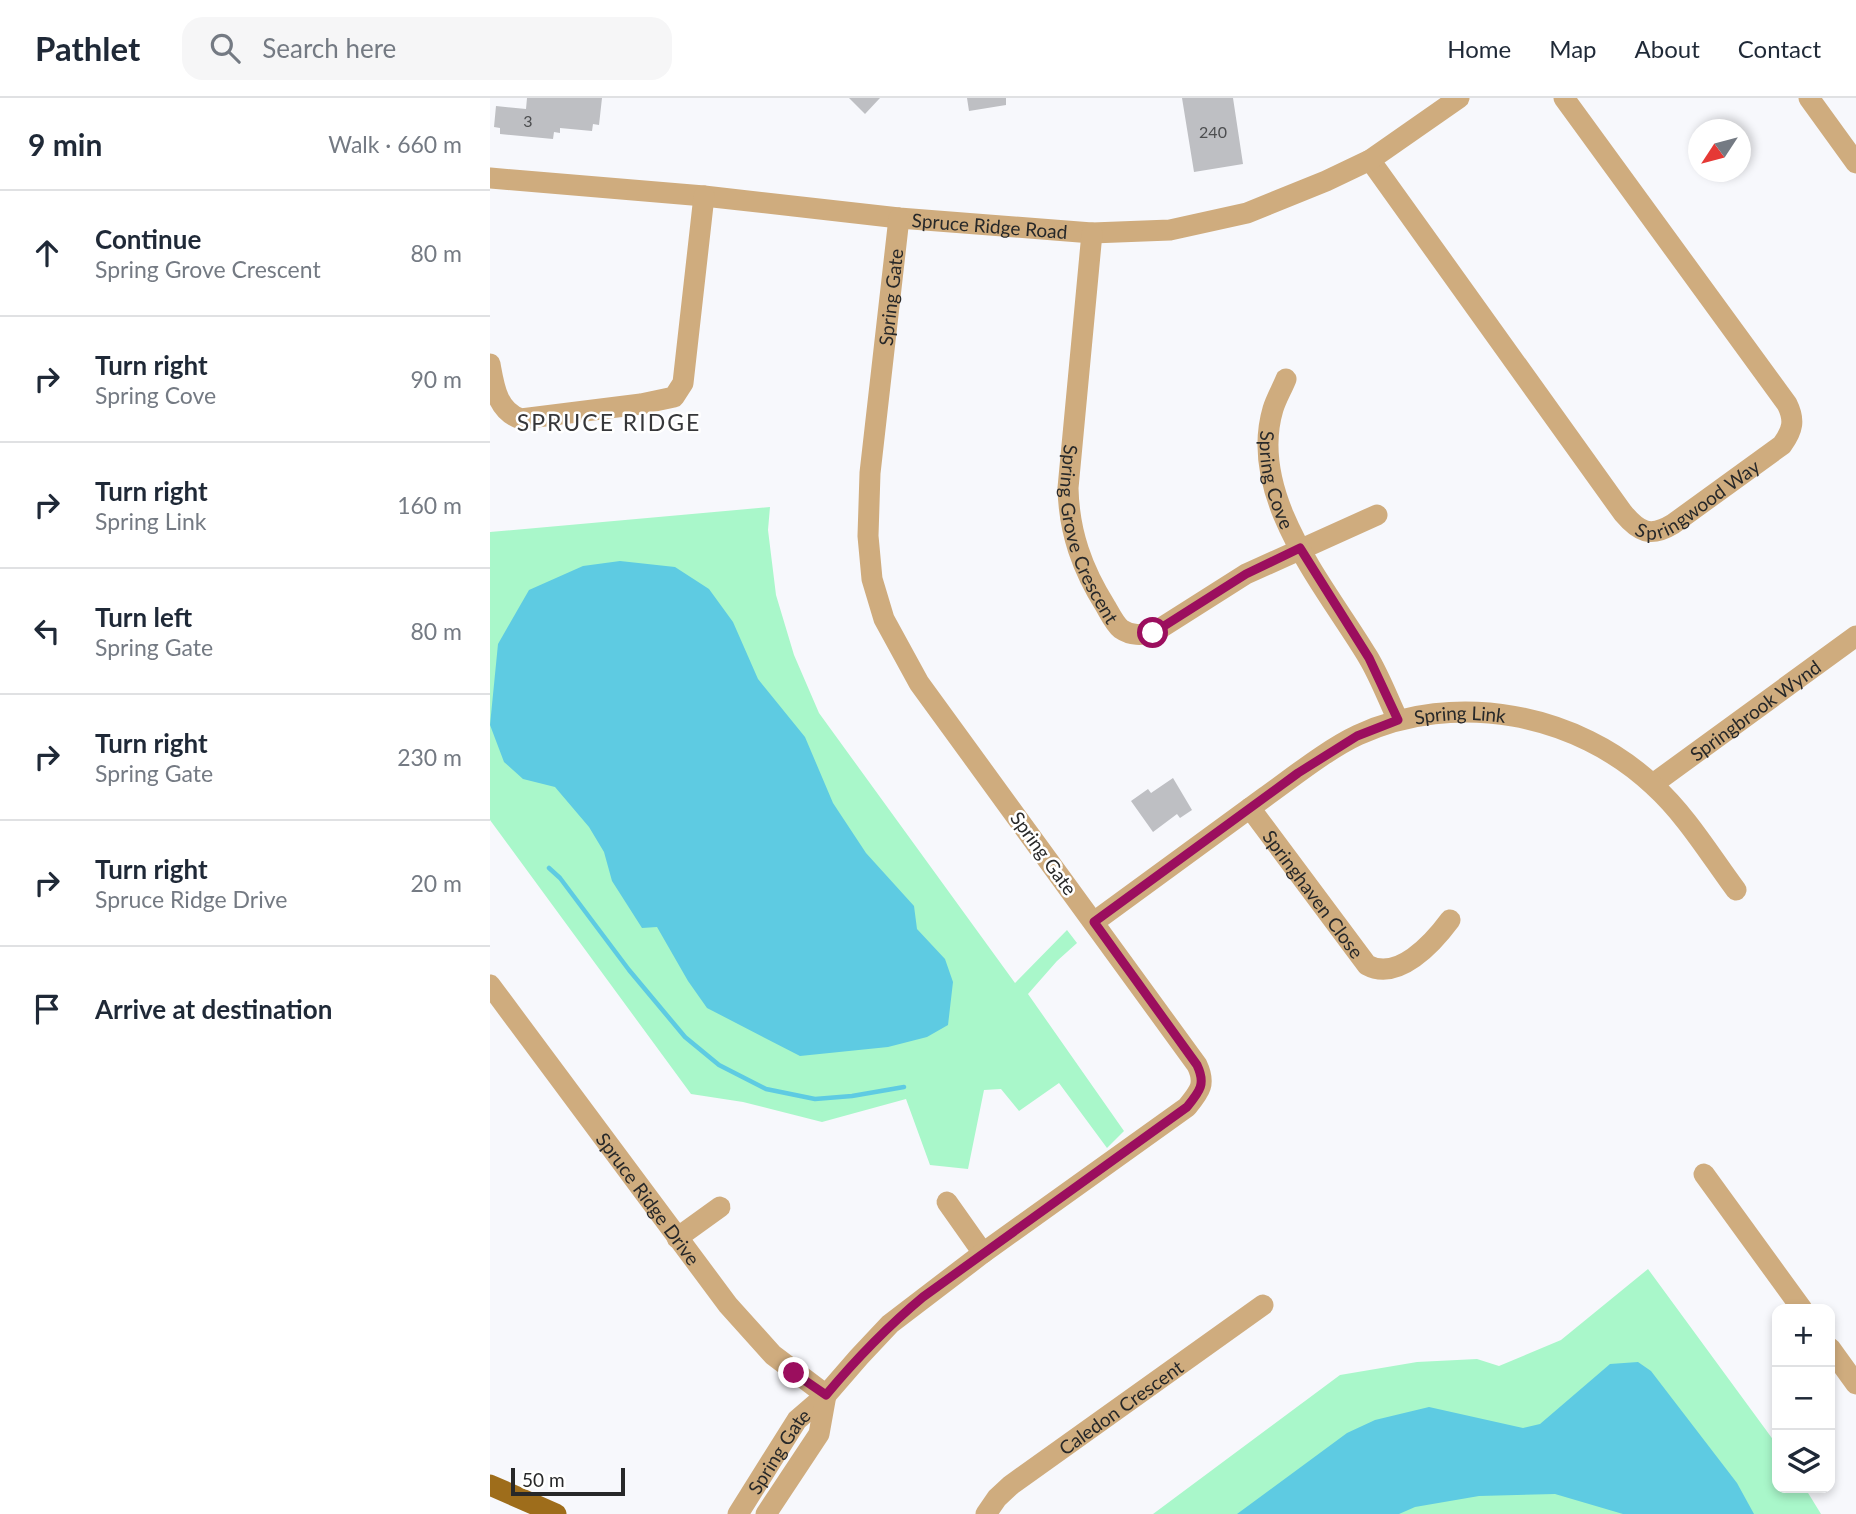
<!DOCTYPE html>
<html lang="en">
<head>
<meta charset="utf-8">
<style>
  :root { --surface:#fff; --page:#f6f6f7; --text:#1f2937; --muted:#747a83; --line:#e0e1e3 }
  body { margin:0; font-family:Lato,sans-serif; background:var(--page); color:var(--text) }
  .controls { position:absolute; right:21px; bottom:21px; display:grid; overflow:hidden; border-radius:14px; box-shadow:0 4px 10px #0003 }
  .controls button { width:63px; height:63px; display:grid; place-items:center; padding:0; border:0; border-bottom:2px solid var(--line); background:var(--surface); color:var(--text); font:35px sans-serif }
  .compass { position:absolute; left:1198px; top:21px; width:63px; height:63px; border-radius:50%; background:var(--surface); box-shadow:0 4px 10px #0003; rotate:234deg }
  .scale { position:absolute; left:21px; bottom:18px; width:114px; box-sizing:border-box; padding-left:7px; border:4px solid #272829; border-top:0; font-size:19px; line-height:24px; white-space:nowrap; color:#272829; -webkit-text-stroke:5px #fff; paint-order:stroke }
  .stop { position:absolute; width:21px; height:21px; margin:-16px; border:5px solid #9b0e5e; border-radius:50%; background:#fff }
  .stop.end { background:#9b0e5e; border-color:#fff; box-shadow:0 2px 7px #0008 }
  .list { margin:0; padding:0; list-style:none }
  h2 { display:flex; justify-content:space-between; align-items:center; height:91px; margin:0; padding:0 28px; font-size:30px }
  h2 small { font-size:23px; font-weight:400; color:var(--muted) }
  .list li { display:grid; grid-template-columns:46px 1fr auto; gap:21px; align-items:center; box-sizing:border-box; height:126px; padding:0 28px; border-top:2px solid var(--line) }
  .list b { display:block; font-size:26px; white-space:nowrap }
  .list p { margin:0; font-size:23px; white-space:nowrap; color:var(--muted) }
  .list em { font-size:23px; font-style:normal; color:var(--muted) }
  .icon { flex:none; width:38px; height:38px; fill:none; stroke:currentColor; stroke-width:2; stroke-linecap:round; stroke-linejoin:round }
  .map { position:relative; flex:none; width:1366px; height:1416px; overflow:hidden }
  header { display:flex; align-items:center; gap:42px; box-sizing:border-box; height:98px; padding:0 35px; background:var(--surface); border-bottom:2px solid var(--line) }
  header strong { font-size:33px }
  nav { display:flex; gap:38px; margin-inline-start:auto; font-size:24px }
  .search { width:490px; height:63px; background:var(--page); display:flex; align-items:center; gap:18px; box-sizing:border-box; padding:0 24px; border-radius:21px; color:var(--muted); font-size:26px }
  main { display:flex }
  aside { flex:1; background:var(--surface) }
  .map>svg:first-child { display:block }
  .green { fill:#a9f7ca }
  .water { fill:#5ecbe2 }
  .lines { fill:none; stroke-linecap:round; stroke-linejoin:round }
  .stream { stroke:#5ecbe2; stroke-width:4.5 }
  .building { fill:#bebfc3 }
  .minor { stroke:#cfac7e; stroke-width:21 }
  .major { stroke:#9e6d1b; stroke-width:21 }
  .route { stroke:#9b0e5e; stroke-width:9 }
  .labels { text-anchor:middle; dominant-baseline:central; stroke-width:5; stroke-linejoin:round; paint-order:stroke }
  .number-label { font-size:16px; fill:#4d4e50 }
  .street-label { font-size:19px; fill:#272829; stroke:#fff }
  .quarter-label { font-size:23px; letter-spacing:2px; fill:#36373a; stroke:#fff }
</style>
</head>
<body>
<header>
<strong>Pathlet</strong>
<div class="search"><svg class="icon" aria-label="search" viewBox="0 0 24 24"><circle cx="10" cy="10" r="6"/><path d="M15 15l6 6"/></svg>Search here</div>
<nav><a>Home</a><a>Map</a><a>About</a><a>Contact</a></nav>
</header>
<main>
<aside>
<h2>9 min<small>Walk · 660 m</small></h2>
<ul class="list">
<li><svg class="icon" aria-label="ahead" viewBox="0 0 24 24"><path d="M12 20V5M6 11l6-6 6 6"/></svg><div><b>Continue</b><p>Spring Grove Crescent</p></div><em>80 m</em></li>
<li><svg class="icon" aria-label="right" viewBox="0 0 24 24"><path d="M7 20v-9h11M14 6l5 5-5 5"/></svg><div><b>Turn right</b><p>Spring Cove</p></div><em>90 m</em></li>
<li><svg class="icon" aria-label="right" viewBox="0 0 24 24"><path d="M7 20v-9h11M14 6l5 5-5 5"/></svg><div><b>Turn right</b><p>Spring Link</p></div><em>160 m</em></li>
<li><svg class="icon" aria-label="left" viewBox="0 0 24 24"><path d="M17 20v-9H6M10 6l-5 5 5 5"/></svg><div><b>Turn left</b><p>Spring Gate</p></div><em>80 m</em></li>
<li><svg class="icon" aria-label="right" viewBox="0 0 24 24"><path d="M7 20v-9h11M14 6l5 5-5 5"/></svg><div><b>Turn right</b><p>Spring Gate</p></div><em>230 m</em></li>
<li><svg class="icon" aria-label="right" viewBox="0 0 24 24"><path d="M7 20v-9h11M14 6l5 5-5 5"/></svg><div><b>Turn right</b><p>Spruce Ridge Drive</p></div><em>20 m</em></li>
<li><svg class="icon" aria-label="arrive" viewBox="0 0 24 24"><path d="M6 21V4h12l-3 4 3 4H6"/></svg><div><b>Arrive at destination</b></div></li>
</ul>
</aside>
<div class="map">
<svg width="1366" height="1416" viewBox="0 0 1366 1416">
  <rect width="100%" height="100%" fill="#f7f8fc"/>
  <path class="green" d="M280,409l-2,23 8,65 18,60 25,58 196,270 52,-53 10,13 -20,18 -29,33 96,137 -17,17 -48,-65 -40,28 -18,-22 -17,1 -16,79 -38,-4 -24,-66 -84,23 -79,-20 -52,-8 -201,-274v-288z
    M1158,1171l129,176v43h28l16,26h-668l187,-139 77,-13 60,-3 22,7 62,-26z"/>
  <path class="water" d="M130,463l55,6 34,22 24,33 25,57 47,58 28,66 33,50 48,53 3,23 28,30 8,23 -5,43 -21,12 -39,10 -88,9 -93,-48 -19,-27 -31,-54 -15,1 -30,-47 -8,-29 -15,-25 -34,-40 -32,-8 -19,-17 -14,-37 8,-81 31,-54 54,-24z
    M1148,1264l13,9 86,112 17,31h-131l-68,-20 -76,2 -64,11 -16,7h-162l110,-81 28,-13 54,-13 94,21 17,-4 70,-60z"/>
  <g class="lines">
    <path class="stream" d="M59,770l11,10 69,92 56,67 34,28 47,24 49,10 37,-3 52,-9"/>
  </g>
  <path class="building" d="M37,0h75l-3,27 -6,-1 -1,7 -32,-3v5l-6,-1 -1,7 -53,-5v-6l-6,-1 2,-21 30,3z
    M359,0h31l-15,16z
    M477,0h39v7l-37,6z
    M692,0h51l10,66 -49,8z
    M683,680l19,32 -12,8 -3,-4 -24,18 -22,-31 17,-12 3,4z"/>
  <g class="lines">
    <g class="minor">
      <path d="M1319,0l47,65"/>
      <path id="s1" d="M880,62l253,353c16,19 27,25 50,11l109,-79c11,-15 13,-25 5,-41l-223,-306"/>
      <path id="s2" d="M0,80l214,18 195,22 193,15 78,-3 77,-17 79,-32 44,-21 89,-62"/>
      <path id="s3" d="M602,135l-24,255c1,44 14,81 38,119 4,7 9,17 15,22 10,7 21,6 32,4l93,-59 131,-59"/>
      <path d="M0,266c4,22 7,47 31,55l120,-15 33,-7 9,-14 21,-187"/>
      <path id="s4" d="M796,281c-4,10 -10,20 -13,30 -26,88 53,178 95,248 12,20 20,42 30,63"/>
      <path id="s5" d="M1163,686l203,-148"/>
      <path id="s6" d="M760,710l117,157c31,17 66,-22 83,-45"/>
      <path id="s7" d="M604,824c57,-42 114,-84 171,-125 28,-20 63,-48 93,-62 97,-45 219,-22 296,51 32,29 56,69 82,104"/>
      <path id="s8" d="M0,887l238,320 45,50 53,40"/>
      <path d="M1214,1076l98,135"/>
      <path d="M457,1104l36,51"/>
      <path d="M187,1140l43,-31"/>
      <path d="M1340,1250l26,36"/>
      <path id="s9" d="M248,1416l59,-94 29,-25 33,-38 31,-33 93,-71 204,-146c13,-16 19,-23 10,-42l-278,-382 -35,-64 -12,-40 -4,-43 2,-63 29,-255"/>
      <path d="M276,1416l53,-80 7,-39"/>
      <path id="s10" d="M496,1416l11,-16 14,-13 252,-180"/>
    </g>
    <path class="major" d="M0,1387l66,29"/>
  </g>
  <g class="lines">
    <path class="route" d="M304,1275l32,22c30,-36 61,-68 97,-98l264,-190c13,-16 19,-23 10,-42l-103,-143 204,-149 59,-37 41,-16 -29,-62 -69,-110 -54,26 -93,59"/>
  </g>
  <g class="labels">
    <g class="number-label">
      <text x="38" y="22">3</text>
      <text x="723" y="33">240</text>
    </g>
    <g class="street-label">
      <text stroke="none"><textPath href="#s2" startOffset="502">Spruce Ridge Road</textPath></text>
      <text stroke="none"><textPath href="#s9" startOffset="1530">Spring Gate</textPath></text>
      <text stroke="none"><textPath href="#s4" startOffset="105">Spring Cove</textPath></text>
      <text stroke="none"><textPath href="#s1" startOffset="525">Springwood Way</textPath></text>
      <text stroke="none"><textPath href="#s3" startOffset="306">Spring Grove Crescent</textPath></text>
      <text stroke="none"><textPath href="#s5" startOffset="126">Springbrook Wynd</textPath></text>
      <text stroke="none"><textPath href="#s7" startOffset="429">Spring Link</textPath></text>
      <text transform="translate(554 755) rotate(54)">Spring Gate</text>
      <text stroke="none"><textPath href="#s6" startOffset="107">Springhaven Close</textPath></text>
      <text stroke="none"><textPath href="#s8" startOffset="266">Spruce Ridge Drive</textPath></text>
      <text stroke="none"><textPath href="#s10" startOffset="173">Caledon Crescent</textPath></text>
      <text stroke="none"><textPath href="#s9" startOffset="75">Spring Gate</textPath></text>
    </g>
    <g class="quarter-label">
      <text x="119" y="324">SPRUCE RIDGE</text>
    </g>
  </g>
</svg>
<div class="controls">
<button>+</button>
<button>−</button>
<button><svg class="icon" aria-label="layers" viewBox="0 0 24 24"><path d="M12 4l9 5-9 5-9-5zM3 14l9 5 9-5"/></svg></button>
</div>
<svg class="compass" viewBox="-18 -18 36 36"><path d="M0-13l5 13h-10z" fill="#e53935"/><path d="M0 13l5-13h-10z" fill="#747a83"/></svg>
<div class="scale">50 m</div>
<div class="stop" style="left:663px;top:535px"></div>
<div class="stop end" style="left:304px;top:1275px"></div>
</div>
</main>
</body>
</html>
